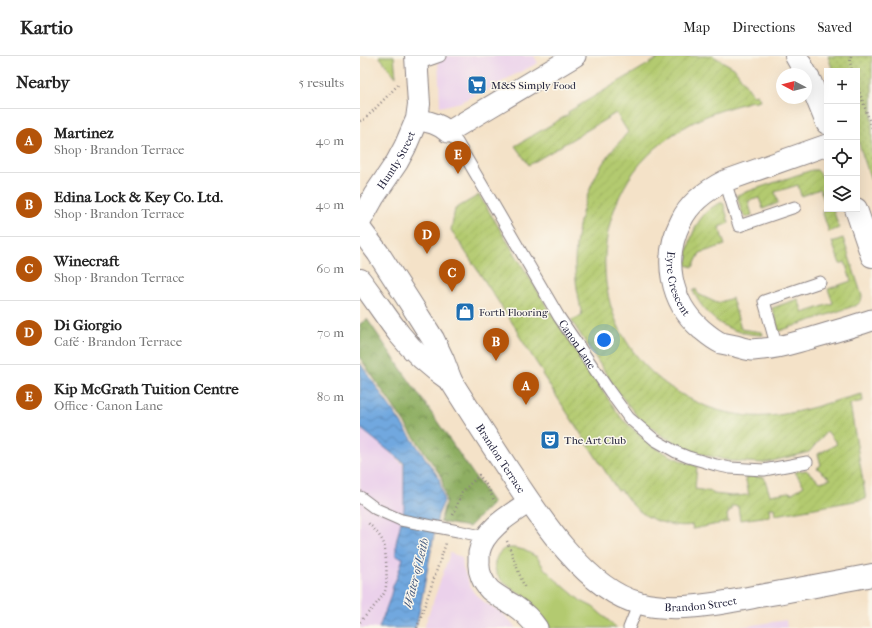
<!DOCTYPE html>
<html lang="en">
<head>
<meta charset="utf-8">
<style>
  :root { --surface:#fff; --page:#f2f2f2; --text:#222; --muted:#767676; --line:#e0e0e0; --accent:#b45309 }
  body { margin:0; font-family:"IM FELL French Canon",serif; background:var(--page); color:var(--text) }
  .controls { position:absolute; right:12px; top:12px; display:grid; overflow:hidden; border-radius:0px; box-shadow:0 4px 16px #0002 }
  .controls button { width:36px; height:36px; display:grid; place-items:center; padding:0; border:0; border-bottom:1px solid var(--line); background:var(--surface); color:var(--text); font:20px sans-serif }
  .compass { position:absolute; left:416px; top:12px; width:36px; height:36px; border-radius:50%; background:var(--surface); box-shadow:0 4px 16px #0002; rotate:277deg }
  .you { position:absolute; left:244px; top:284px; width:14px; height:14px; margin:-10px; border:3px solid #fff; border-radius:50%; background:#1a73e8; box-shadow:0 0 0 6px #1a73e833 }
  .badge { display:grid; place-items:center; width:26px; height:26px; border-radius:50%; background:var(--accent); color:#fff; font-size:13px; font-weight:700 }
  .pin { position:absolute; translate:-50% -33px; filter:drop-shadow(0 1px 2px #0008) }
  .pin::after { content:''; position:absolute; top:21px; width:14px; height:12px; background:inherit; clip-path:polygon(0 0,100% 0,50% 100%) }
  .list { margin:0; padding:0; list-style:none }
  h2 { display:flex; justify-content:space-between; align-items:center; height:52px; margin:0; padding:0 16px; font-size:17px }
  h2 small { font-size:13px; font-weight:400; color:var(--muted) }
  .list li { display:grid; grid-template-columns:26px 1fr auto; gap:12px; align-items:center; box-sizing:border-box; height:64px; padding:0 16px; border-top:1px solid var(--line) }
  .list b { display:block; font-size:15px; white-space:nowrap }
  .list p { margin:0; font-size:13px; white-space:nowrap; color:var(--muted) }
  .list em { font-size:13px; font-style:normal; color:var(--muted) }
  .icon { flex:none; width:22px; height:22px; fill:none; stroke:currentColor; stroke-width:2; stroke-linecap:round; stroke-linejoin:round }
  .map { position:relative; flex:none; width:512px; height:572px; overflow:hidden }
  header { display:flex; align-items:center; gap:24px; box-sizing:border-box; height:56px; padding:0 20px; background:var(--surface); border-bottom:1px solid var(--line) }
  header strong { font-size:19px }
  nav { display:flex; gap:22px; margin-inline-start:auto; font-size:14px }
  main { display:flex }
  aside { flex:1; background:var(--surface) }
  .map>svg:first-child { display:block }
  .built { fill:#ebd1eb }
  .grass { fill:#b3ca6f; stroke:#6a7655 }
  .forest { fill:url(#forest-crowns); stroke:#58684e }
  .park { fill:url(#park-dots); stroke:#6a7655 }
  .garden { fill:url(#garden-furrows); stroke:#6a7655 }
  .water { fill:url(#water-waves); stroke:#4a658d }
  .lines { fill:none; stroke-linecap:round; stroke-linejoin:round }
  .service-casing { stroke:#8b8282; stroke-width:13 }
  .minor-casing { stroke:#8b8282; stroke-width:23 }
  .tertiary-casing { stroke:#8b8282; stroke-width:24 }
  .secondary-casing { stroke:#8b8282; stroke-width:24 }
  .path { stroke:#8b8282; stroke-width:2.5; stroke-dasharray:1 3; stroke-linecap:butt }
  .service { stroke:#fff; stroke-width:11 }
  .minor { stroke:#fff; stroke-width:21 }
  .tertiary { stroke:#fff; stroke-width:22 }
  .secondary { stroke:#fff; stroke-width:22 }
  .service-bridge-casing { stroke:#8b8282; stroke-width:13; stroke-linecap:butt }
  .service-bridge { stroke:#fff; stroke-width:11 }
  .labels { text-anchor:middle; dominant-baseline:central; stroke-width:3; stroke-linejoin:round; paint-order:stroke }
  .poi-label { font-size:11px; fill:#22223b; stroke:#fbf7ec; text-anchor:start }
  .street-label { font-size:11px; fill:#22223b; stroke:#fbf7ec }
  .water-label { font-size:12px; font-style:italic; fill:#42587d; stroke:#fbf7ec }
</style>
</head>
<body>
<header>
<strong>Kartio</strong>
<nav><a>Map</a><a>Directions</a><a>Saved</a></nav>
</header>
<main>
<aside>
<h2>Nearby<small>5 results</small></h2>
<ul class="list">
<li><span class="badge">A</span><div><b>Martinez</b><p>Shop · Brandon Terrace</p></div><em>40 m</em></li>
<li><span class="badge">B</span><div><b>Edina Lock &amp; Key Co. Ltd.</b><p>Shop · Brandon Terrace</p></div><em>40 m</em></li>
<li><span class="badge">C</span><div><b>Winecraft</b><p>Shop · Brandon Terrace</p></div><em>60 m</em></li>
<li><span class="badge">D</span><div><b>Di Giorgio</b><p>Café · Brandon Terrace</p></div><em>70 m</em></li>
<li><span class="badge">E</span><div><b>Kip McGrath Tuition Centre</b><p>Office · Canon Lane</p></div><em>80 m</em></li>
</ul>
</aside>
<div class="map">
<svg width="512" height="572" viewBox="0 0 512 572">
  <defs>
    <pattern id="forest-crowns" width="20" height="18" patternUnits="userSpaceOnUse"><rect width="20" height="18" fill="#8eae62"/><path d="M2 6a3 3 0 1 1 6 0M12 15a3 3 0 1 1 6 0" fill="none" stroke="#748d52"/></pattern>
    <pattern id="park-dots" width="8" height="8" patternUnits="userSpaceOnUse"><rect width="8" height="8" fill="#b3ca6f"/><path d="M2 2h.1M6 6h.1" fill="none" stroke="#9aad61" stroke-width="1.8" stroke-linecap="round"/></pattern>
    <pattern id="garden-furrows" width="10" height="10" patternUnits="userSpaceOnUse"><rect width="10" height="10" fill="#b3ca6f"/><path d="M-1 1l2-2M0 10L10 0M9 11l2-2" fill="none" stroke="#9aad61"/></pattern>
    <pattern id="water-waves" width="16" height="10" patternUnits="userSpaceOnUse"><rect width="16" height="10" fill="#71a8df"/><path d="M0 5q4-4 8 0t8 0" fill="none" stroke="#5c88b6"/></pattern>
  </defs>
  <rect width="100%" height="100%" fill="#fbf7ec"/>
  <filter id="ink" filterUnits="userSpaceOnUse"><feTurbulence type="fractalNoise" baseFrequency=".025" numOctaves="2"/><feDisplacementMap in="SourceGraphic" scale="8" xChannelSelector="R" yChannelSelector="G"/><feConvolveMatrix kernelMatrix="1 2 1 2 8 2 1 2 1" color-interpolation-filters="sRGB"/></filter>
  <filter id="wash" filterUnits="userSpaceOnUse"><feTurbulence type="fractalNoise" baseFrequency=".012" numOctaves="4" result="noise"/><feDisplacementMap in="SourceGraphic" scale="16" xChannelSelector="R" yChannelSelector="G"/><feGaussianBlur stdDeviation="0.9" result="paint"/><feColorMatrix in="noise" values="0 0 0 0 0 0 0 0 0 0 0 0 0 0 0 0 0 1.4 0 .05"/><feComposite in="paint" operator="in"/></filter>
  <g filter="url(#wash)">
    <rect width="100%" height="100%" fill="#f4e2c8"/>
    <path class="built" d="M78,0h96l4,7 -26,13 -31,18 -1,-2 -19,10 -21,5z
      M0,372l19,15 24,21 1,45 -8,34v13l8,2 -7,20 -4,8 -3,12 -11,30h-19z
      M90,497l12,4 1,11 8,20 4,6 12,10 13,7 7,7 9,10h-92z
      M426,564l1,8h-54z"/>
    <path class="grass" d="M19,0h15l2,21z
      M146,492h8l10,2 13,7 7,11 11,11 26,22 12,6 23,20v1h-66c-7,-10 -14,-21 -23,-29 -12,-10 -35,-19 -32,-37 2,-7 5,-11 11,-14z"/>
    <path class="forest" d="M7,263l126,184 -24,24 -29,-5 6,-21 -5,-25 -81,-118v-34z"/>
    <path class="park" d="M468,0h44v127l-15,-45v-67h-24z"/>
    <path class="garden" d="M302,0h51l21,12 19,27 4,-1 3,6 -6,2 -2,-1c-14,4 -28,8 -41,13 -27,11 -52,28 -71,50 -16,19 -27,43 -32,68 -13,66 15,128 73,162 17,10 35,17 54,20 11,2 22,3 33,2 16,-1 32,-5 47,-9 16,-5 31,-9 47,-13l1,7 -13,3 16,95 -91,16 -1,-7h-5l1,8 -30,4 -2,-14h-6v4h-3v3l-2,1 1,8 -35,7 -1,-4c-14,3 -38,-3 -50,-12 -9,-6 -15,-15 -21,-23l-3,1 -76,-117 1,-1 -25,-39 1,-1 -68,-103 4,-21 24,-14 72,118 51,77 20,29 29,26 14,8 17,8 15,5 -2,23 18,3v2l19,2 17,-1 -4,-19 19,1 6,18 19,-3 3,1 12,-7 -9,-14 11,-2 14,12 11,-3 -14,-11 4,-3 -3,-11 19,-10 -10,-13 -18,21 -45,11 -34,-2 -25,-6 -25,-9 -19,-11 -24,-19 -19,-24 -47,-72 11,-4c-3,-17 -7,-34 -7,-51 0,-34 10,-73 28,-102 7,-11 17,-21 25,-31l-12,-19 -87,52 -14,-19 54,-32 -1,-2z
      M452,114h5c10,8 10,28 10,39h6l6,19 -10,4 -7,-21 5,-2 -7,-20 -19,7 -3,-11 -23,7 3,11 -15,6 -4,-11 -11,3 4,14 -6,2 -4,-4 -5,-18z
      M363,146l6,21 -10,4 6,18 -25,8 -7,14 -7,-2c2,-25 11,-54 37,-63z
      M483,182l19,58 -1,5 -4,4 -78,26 -7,-23 26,-9 5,14 30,-10 -5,-14 23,-8 -6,-19 -5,2 -8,-22z
      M336,233l2,5 19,9 15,-5 9,31 21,3 1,3c-34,-1 -55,-14 -70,-44z"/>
    <path class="water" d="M0,307l79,115 5,23 -6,14 -21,108 -2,5h-36l11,-30 3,-12 4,-9 6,-19 -7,-2v-13l8,-34v-46l-44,-35z"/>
  </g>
  <g filter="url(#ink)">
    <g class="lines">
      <defs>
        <g id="service">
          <path d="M57,8l23,-8"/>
          <path id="s1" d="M88,76l9,10 102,175 51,75 19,26 26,22 21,12 12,5 28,8 14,3 34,2 43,-8"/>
          <path d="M365,125l14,45 56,-19"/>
          <path d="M417,292l-13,-47 56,-19"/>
          <path d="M0,441l16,12 25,11"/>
          <path d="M98,475l28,6"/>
          <path d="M269,572l10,-25"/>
        </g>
        <g id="minor">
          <path d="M57,63c12,3 23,5 31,13l127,-76"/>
          <path id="s2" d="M467,89l-102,36c-18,9 -35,21 -44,40 -19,37 -11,81 20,108 6,5 13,11 20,14 5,1 10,2 15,3 5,2 10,3 15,4 4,0 8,-1 12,-1 16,-1 30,-6 45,-10 21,-6 43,-12 64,-19"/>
          <path d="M169,446c-18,12 -46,28 -50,51 0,3 0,6 0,9 -1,10 4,21 11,28 7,6 15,10 23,15 9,6 18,14 24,23"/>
        </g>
        <g id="tertiary">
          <path id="s3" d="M0,173l18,24 31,48 24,38 10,21 8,21c18,29 37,58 56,87 29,44 78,122 132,135 37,10 83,0 120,-7 38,-6 75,-14 113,-21"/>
          <path d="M0,224c14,18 26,37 40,55 14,18 32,33 51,46"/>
        </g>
        <g id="secondary">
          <path d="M436,0l14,25 17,42"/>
          <path d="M496,153l16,47"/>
          <path id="s4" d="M0,165l14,-25 23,-34 8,-15 12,-28 2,-15 -3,-48"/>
        </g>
      </defs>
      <use href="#service" class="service-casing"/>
      <use href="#minor" class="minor-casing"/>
      <use href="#tertiary" class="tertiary-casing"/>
      <use href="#secondary" class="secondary-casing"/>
      <path class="path" d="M491,0l-1,6 2,9
        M497,29l15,43
        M0,65l5,-2 33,-34
        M93,459l9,-23 17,-17 8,11 8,16
        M147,485l18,48
        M0,566c6,-7 22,-23 25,-31 3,-8 1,-38 -1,-47 -3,-8 -11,-16 -17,-22
        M57,572l29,-85"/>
      <use href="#service" class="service"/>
      <use href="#minor" class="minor"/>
      <use href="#tertiary" class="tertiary"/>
      <use href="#secondary" class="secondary"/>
      <defs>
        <path id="service-bridge" d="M41,464l57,11"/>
      </defs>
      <use href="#service-bridge" class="service-bridge-casing"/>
      <use href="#service-bridge" class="service-bridge"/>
    </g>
  </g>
  <defs>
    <symbol id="supermarket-square" viewBox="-11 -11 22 22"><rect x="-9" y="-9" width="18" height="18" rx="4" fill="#1f6fb2" stroke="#fbf7ec"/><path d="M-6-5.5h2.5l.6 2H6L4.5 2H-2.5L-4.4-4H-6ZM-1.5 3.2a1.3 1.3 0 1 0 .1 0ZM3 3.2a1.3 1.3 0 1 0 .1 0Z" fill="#fff"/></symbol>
    <symbol id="shop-square" viewBox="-11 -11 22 22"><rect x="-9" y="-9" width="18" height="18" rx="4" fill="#1f6fb2" stroke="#fbf7ec"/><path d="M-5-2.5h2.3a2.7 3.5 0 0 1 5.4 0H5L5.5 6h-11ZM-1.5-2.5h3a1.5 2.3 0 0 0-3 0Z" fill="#fff"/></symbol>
    <symbol id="theatre-square" viewBox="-11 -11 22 22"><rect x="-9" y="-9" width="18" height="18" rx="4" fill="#1f6fb2" stroke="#fbf7ec"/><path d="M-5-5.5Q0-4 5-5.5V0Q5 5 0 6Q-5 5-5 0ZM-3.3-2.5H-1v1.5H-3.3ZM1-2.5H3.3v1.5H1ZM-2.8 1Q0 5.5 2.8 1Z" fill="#fff"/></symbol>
  </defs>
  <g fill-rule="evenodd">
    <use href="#supermarket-square" x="106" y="18" width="22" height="22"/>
    <use href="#shop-square" x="94" y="245" width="22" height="22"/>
    <use href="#theatre-square" x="179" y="373" width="22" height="22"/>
  </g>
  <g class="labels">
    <g class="poi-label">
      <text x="131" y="29">M&amp;S Simply Food</text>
      <text x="119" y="256">Forth Flooring</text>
      <text x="204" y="384">The Art Club</text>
    </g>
    <g class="street-label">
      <text stroke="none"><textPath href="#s4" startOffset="71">Huntly Street</textPath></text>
      <text stroke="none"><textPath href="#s2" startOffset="234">Eyre Crescent</textPath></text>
      <text stroke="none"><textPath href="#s1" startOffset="249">Canon Lane</textPath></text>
      <text stroke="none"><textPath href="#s3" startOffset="270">Brandon Terrace</textPath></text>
      <text stroke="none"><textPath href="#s3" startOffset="536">Brandon Street</textPath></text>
    </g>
    <g class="water-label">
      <text transform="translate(56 517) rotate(-76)">Water of Leith</text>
    </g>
  </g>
</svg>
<div class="controls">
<button>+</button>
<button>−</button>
<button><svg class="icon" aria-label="locate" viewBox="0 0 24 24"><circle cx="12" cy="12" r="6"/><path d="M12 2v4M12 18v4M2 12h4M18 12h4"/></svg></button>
<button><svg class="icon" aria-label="layers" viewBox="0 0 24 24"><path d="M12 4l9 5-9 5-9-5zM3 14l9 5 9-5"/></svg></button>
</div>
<svg class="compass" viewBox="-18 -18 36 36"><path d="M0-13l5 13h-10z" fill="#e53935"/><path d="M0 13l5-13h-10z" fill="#767676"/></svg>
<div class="you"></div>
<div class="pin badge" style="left:166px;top:349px">A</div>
<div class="pin badge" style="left:136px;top:305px">B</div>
<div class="pin badge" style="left:92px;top:236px">C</div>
<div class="pin badge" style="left:67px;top:198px">D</div>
<div class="pin badge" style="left:98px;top:118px">E</div>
</div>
</main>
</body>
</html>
